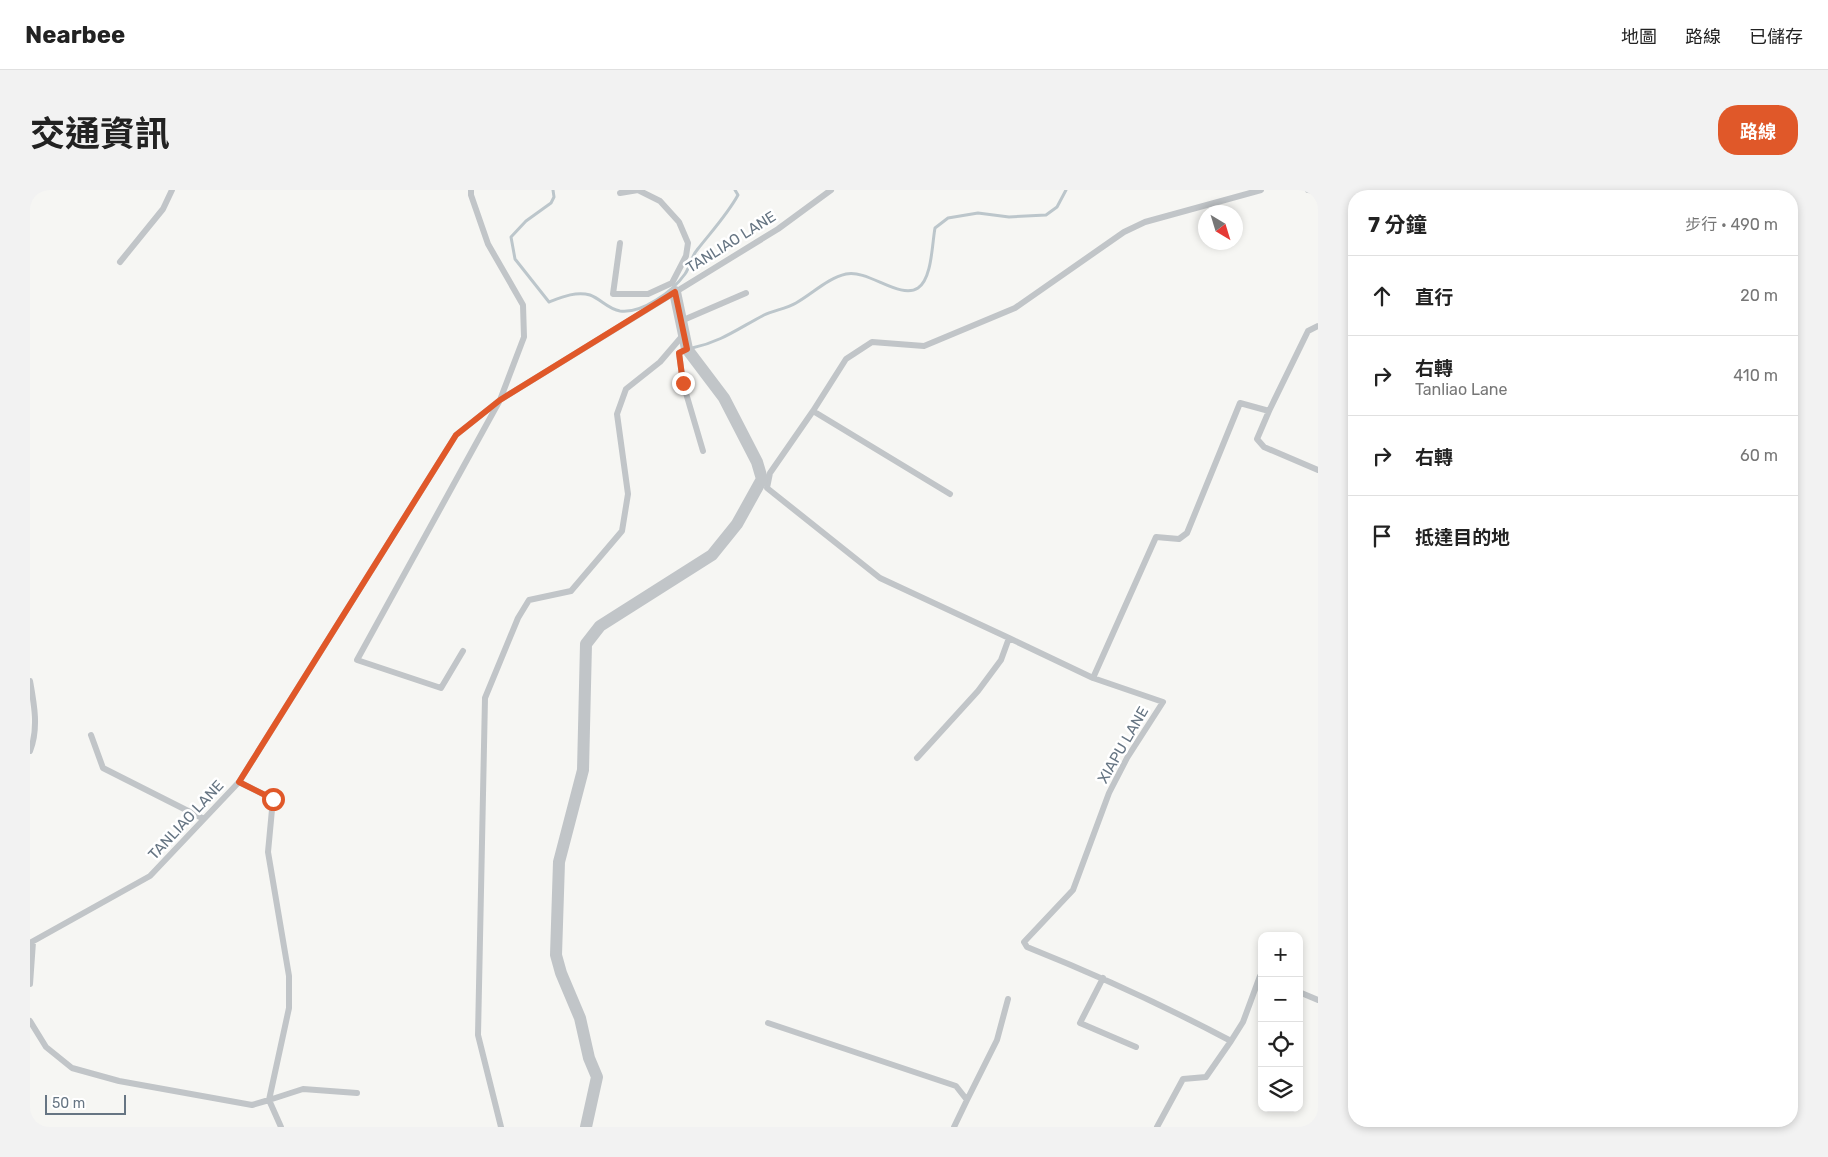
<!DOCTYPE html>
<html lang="zh-TW">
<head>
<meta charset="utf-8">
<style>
  :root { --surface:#fff; --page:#f2f2f2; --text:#222; --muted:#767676; --line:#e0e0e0; --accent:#e05829 }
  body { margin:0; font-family:Rubik,"Noto Sans TC",sans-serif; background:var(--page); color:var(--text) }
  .controls { position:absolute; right:15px; bottom:15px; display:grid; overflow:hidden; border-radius:10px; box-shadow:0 2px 8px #0003 }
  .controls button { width:45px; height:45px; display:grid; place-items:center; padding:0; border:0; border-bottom:1px solid var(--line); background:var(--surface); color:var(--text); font:25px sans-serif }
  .compass { position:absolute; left:1168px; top:15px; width:45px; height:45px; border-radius:50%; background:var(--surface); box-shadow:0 2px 8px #0003; rotate:142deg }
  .scale { position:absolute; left:15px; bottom:12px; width:81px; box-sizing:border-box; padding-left:5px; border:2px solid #667583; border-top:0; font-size:14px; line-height:18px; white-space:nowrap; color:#667583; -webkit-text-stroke:4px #fff; paint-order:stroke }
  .stop { position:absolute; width:15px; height:15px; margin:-11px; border:4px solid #e05829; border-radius:50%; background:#fff }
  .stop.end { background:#e05829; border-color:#fff; box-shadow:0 1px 5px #0008 }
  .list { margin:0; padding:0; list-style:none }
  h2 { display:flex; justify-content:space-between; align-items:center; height:65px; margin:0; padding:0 20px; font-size:21px }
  h2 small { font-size:16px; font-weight:400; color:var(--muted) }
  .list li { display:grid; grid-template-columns:32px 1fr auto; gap:15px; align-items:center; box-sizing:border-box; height:80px; padding:0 20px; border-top:1px solid var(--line) }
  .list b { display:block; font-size:19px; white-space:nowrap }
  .list p { margin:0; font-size:16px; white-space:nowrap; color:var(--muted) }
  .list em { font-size:16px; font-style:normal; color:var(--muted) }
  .icon { flex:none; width:28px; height:28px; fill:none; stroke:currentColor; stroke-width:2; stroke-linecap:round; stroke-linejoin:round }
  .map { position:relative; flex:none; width:1288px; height:937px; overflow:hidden; border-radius:20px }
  header { display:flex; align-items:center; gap:30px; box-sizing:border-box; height:70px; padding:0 25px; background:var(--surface); border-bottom:1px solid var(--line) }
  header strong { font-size:24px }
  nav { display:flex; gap:28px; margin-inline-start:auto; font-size:18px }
  .intro { display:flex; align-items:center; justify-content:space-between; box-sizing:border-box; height:120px; padding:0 30px }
  h1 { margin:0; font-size:35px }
  .button { padding:12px 22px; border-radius:20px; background:var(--accent); color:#fff; font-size:18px; font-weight:700 }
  main { display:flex; gap:30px; padding:0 30px }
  aside { flex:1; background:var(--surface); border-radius:20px; box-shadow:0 2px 8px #0003 }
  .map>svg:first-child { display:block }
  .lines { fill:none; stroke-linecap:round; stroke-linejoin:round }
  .stream { stroke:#bcc6cb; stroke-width:3 }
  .service { stroke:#c1c5c8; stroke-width:6 }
  .minor { stroke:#c1c5c8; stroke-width:12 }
  .route { stroke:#e05829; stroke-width:6 }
  .labels { text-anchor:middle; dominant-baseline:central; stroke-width:5; stroke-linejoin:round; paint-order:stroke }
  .street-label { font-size:15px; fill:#667583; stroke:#fff }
</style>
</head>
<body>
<header>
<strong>Nearbee</strong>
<nav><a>地圖</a><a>路線</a><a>已儲存</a></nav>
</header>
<div class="intro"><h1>交通資訊</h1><a class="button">路線</a></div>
<main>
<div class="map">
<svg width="1288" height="937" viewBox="0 0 1288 937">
  <rect width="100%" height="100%" fill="#f6f6f3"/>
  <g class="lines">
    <path class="stream" d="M523,0l1,7 -3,6 -25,18 -15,16 4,22 34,43c13,-5 27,-11 41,-7 11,4 18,14 30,16 22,3 53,-20 65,-37 5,-7 6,-17 12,-24 14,-18 30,-35 41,-55l-3,-5
      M662,158c29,-6 47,-20 72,-33 10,-5 22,-6 32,-12 16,-9 32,-25 50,-29 22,-5 54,26 72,14 14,-9 14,-44 17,-60l13,-10 30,-5 31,4 37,-2 11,-8 9,-17"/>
    <path class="service" d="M1278,0l10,1
      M590,53l-7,51h35l24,-11 14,-27 2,-13 -9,-21 -19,-21 -22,-11 -18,3
      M90,72l43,-53 9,-19
      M651,131l65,-28
      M657,159l-8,4 4,30 20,68
      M783,221l-43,62 -3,15 113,90 129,60
      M1239,221l39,-80 10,-5
      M920,304l-137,-83 33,-52 26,-17 52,4 91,-38 109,-76 21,-10 116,-32
      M433,461l-22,37 -84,-28 143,-260 24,-63 -1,-32 -35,-61 -17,-49v-5
      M0,491c4,22 9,48 0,70
      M61,545l12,33 101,51
      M887,568l61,-67 23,-31 8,-22 84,40
      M209,592l34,17 -5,53 21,124v32l-20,92 34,-11 54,4
      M0,753l120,-67 89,-94 217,-347 44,-35 278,-171 53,-39
      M1232,787l-2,-1 -17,46 -12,19c-66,-35 -134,-66 -204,-94l-3,-5 49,-52 36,-97 18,-35 36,-56 -70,-24 63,-141 23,2 8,-6 53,-130 29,8 -12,28 7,8 54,23
      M1073,788l-23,45 56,24
      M0,794l3,-42
      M1269,802l19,8
      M0,831l16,26 26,21 47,13 133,24 17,-5 12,27
      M738,833l188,63 11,14 -13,27
      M937,910l30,-60 11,-41
      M471,937l-23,-92 7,-337 33,-80 11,-18 42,-9 51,-60 6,-37 -11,-80 9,-25 34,-27 24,-28
      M1127,937l26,-48 23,-2 25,-36"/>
    <path class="minor" d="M556,937l11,-50 -8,-19 -9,-40 -19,-45 -5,-18 3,-93 24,-92 3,-126 14,-18 112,-71 25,-31 25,-45 -5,-17 -33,-64 -37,-49 -12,-57"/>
  </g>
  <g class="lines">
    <path class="route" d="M243,609l-34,-17 217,-347 44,-35 175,-108 12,57 -8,4 4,30"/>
  </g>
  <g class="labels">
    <g class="street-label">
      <text transform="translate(701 52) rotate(-32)">TANLIAO LANE</text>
      <text transform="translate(1093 555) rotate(-60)">XIAPU LANE</text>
      <text transform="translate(156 630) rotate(-47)">TANLIAO LANE</text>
    </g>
  </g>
</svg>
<div class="controls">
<button>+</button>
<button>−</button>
<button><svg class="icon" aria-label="locate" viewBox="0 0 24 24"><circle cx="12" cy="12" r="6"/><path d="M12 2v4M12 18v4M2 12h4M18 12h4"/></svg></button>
<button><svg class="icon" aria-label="layers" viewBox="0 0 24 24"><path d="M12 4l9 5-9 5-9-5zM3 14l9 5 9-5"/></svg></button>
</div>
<svg class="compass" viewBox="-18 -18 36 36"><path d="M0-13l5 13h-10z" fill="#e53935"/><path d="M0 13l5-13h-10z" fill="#767676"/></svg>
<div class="scale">50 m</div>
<div class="stop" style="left:243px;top:609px"></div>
<div class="stop end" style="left:653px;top:193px"></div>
</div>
<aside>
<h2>7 分鐘<small>步行 · 490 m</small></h2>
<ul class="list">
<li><svg class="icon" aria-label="ahead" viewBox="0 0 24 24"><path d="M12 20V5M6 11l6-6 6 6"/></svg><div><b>直行</b></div><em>20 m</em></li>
<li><svg class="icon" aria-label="right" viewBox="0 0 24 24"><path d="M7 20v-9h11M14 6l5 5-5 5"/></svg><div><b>右轉</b><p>Tanliao Lane</p></div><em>410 m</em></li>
<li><svg class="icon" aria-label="right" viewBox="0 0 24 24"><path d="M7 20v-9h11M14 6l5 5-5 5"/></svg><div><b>右轉</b></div><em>60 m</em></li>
<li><svg class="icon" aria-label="arrive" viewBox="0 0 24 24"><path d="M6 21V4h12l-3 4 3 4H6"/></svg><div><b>抵達目的地</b></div></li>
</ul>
</aside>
</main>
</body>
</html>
